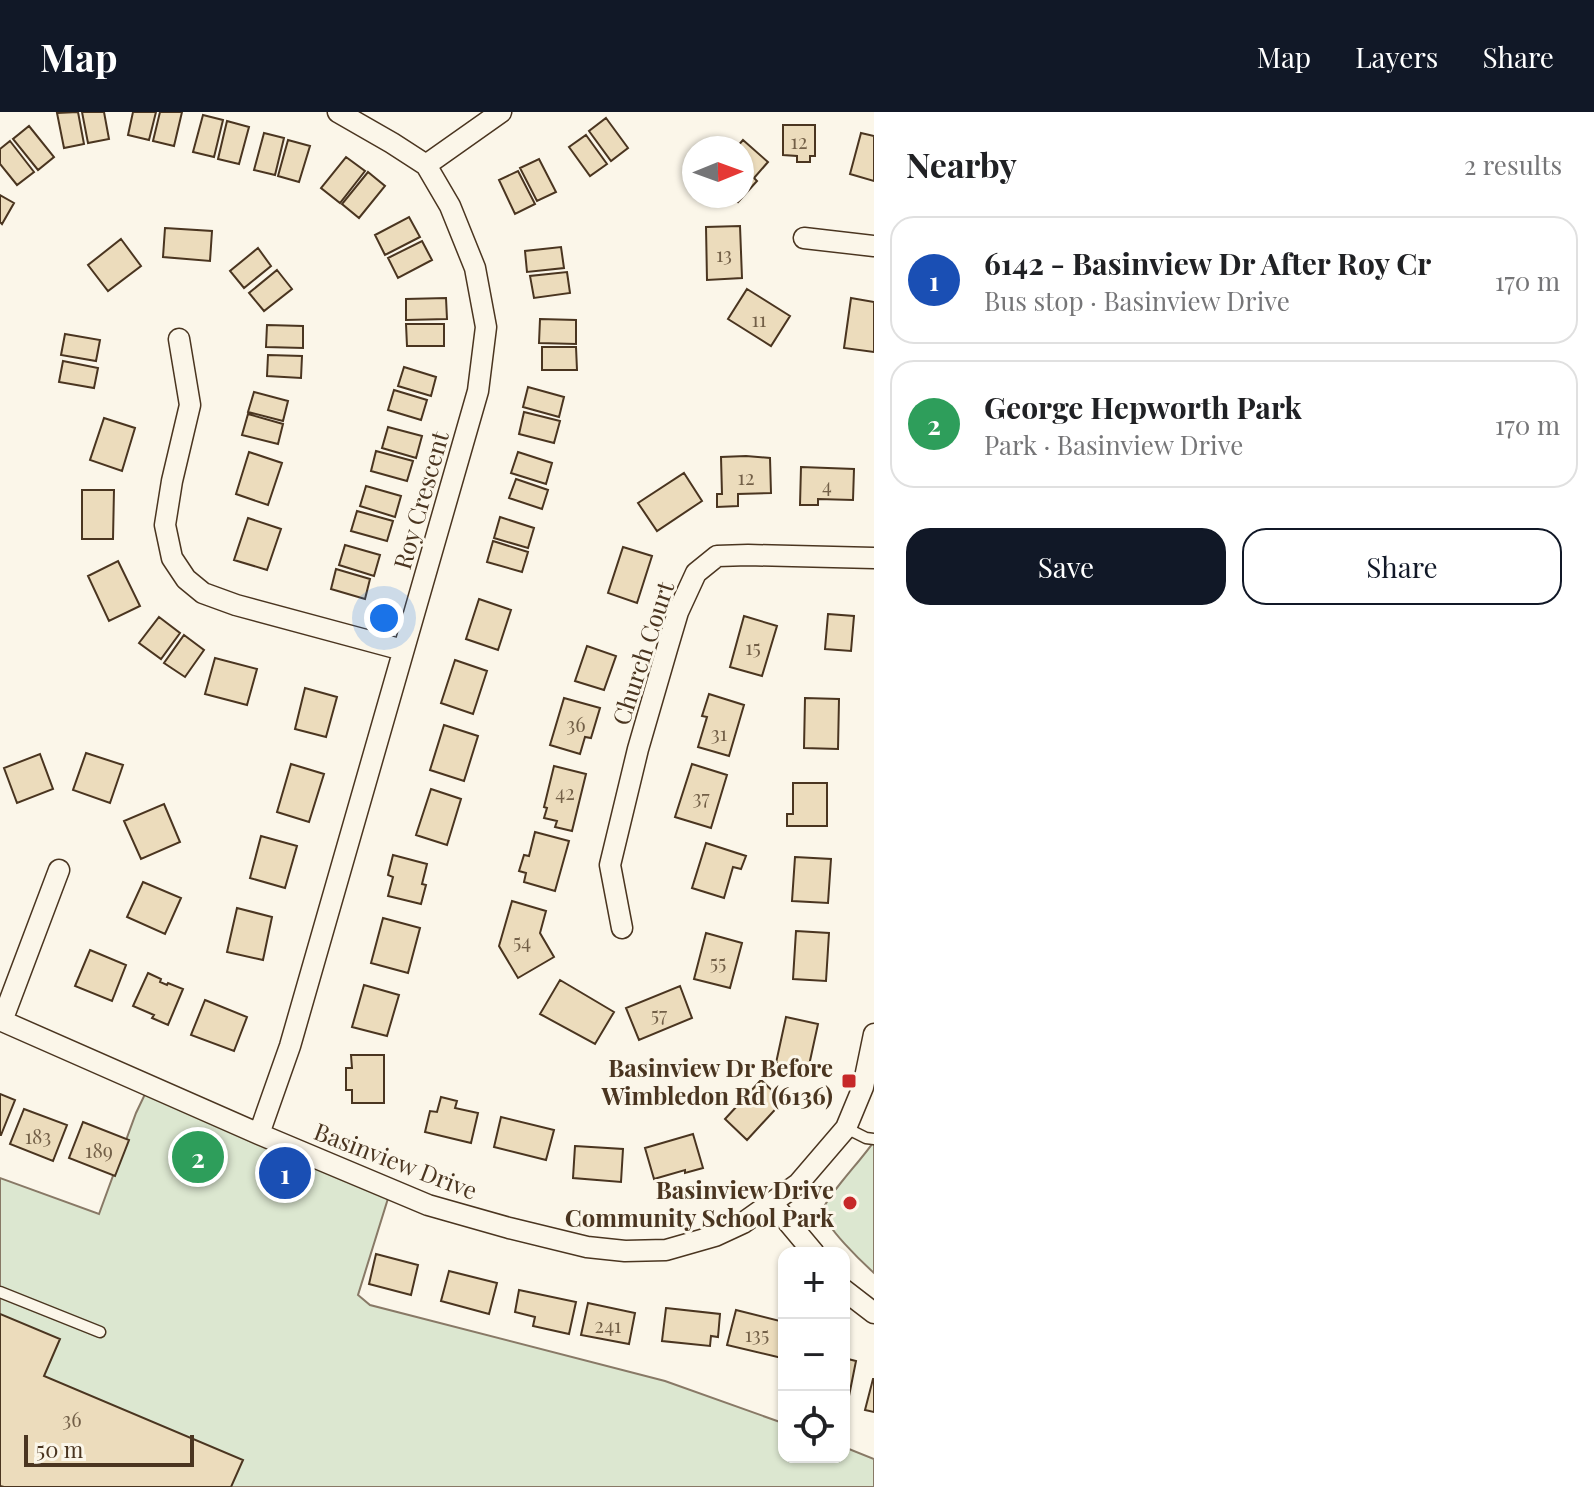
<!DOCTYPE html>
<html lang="en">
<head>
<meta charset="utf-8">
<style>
  :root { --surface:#fff; --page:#f2f2f2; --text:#202124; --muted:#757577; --line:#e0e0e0; --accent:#111827 }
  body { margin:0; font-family:"Playfair Display",serif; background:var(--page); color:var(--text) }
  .controls { position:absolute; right:24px; bottom:24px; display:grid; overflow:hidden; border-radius:16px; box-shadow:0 2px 6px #0004 }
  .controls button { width:72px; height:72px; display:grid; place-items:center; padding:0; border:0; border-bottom:2px solid var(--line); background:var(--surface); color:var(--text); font:40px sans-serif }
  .compass { position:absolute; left:682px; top:24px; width:72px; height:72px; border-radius:50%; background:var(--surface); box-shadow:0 2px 6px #0004; rotate:89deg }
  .scale { position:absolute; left:24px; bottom:20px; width:170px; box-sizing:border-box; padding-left:8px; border:4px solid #4a3520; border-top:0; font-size:22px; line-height:28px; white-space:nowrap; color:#4a3520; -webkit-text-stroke:6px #fbf6e9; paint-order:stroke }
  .you { position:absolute; left:384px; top:506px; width:28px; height:28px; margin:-20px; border:6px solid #fff; border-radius:50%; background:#1a73e8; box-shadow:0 0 0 12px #1a73e833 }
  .badge { display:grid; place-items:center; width:52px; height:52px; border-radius:50%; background:var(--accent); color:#fff; font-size:26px; font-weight:700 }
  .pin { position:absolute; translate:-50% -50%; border:4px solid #fff; box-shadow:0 2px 8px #0006 }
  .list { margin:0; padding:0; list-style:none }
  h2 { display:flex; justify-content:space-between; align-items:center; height:104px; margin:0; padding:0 32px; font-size:34px }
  h2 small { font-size:26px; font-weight:400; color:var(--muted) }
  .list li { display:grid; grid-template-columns:52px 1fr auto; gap:24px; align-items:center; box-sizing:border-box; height:128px; margin:0 16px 16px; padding:0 16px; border:2px solid var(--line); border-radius:24px }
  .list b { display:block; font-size:30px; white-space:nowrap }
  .list p { margin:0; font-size:26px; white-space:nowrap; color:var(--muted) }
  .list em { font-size:26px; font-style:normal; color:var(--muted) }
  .actions { display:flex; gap:16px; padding:24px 32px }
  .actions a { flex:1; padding:18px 0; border:2px solid var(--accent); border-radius:24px; text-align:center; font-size:28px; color:var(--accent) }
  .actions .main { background:var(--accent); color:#fff }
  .icon { flex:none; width:44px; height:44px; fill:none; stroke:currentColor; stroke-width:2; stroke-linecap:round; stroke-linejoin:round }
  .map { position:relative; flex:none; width:874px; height:1375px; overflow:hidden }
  header { display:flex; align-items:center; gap:48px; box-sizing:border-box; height:112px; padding:0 40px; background:var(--accent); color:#fff }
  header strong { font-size:38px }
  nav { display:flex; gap:44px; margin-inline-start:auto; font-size:28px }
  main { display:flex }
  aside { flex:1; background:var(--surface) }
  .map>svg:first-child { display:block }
  .green { fill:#dce7d0; stroke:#887966; stroke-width:2 }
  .building { fill:#ecdcbc; stroke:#4a3520; stroke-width:2 }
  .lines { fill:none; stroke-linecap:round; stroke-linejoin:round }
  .service-casing { stroke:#4a3520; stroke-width:13 }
  .minor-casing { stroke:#4a3520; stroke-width:23 }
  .service { stroke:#fbf6e9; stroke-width:10 }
  .minor { stroke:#fbf6e9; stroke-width:20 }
  .poi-dot { fill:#c62828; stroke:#fbf6e9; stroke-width:3 }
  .labels { text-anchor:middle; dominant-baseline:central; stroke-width:6; stroke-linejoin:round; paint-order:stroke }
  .number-label { font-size:20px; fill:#725f47 }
  .street-label { font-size:24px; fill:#4a3520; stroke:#fbf6e9 }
  .poi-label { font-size:24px; font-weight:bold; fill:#4a3520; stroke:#fbf6e9; text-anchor:end }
</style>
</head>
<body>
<header>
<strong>Map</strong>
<nav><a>Map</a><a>Layers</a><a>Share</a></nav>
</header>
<main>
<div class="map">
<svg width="874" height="1375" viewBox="0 0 874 1375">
  <rect width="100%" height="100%" fill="#fbf6e9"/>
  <path class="green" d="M146,980l244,100 -32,103 12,10 295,76 115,41 4,1v34h60v-10l30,12v28h-874v-309l99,36 37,-101z
    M874,1029v132c-11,-10 -50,-47 -51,-62 -1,-10 43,-56 51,-70z"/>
  <path class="building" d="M78,0l6,32 -20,4 -7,-35z
    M82,0h22l5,27 -21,4z
    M133,0h23l-7,28 -21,-5z
    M160,0h22l-8,34 -21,-5z
    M203,3l20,5 -9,37 -21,-5z
    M606,6l22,30 -17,13 -22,-30z
    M227,9l22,6 -10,37 -21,-5z
    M783,13h32v31h-5v6h-13v-6l-14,-1z
    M29,14l25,31 -16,13 -25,-31z
    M264,21l20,5 -9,37 -21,-5z
    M861,21l13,3v45l-24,-7z
    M586,23l21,29 -17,12 -21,-29z
    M288,28l22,6 -11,36 -21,-6z
    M743,28l25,22 -14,16 3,3 -19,21 -7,-6h11v-48h-6z
    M10,29l24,31 -17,13 -17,-21v-15z
    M346,45l19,14 -25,32 -19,-15z
    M539,47l17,33 -19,9 -17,-33z
    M518,59l17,33 -20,10 -16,-34z
    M368,60l17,14 -26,32 -17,-14z
    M0,83l14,8 -12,21 -2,-2z
    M409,105l11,20 -35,18 -10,-20z
    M740,114l2,52 -35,2 -1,-53z
    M165,116l47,3 -2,30 -47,-4z
    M121,127l20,27 -33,25 -20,-26z
    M422,129l10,19 -34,18 -10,-20z
    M561,135l3,21 -37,4 -2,-21z
    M258,136l13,18 -27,22 -14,-17z
    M277,158l15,19 -28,22 -15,-18z
    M567,160l3,21 -36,5 -4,-22z
    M747,177l43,27 -19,30 -43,-27z
    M446,186l1,21 -41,1v-21z
    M851,186l23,4v50l-30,-4z
    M540,207l36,1v24l-37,-1z
    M406,212h38v22h-37z
    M267,213l36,1v22l-37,-1z
    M65,222l35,6 -4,21 -35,-6z
    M542,235h34l1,23h-35z
    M268,243l34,1 -1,22 -34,-2z
    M63,249l35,7 -4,20 -35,-6z
    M404,255l32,10 -5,19 -33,-10z
    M528,275l36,10 -5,20 -36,-10z
    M394,278l33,10 -6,20 -33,-10z
    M254,280l34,9 -5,20 -35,-9z
    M524,300l36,9 -6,22 -35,-9z
    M248,302l35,10 -5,20 -36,-9z
    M104,306l31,10 -13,43 -32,-11z
    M388,315l34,9 -6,22 -34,-10z
    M376,339l37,10 -6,20 -36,-10z
    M249,340l33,11 -14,42 -32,-11z
    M518,340l34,11 -6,21 -35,-11z
    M746,344l24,2 1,35 -33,1v12l-21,1v-13h5l-1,-37z
    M801,355l53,2 -1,31 -35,-1v6h-18z
    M684,361l18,28 -45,30 -19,-28z
    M516,367l32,11 -6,19 -33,-11z
    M366,374l35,10 -6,21 -35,-11z
    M82,378h32l-1,49h-31z
    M357,399l36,10 -6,20 -36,-10z
    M500,405l34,11 -6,20 -34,-10z
    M248,406l33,11 -14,41 -33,-10z
    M493,429l35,11 -6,20 -35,-10z
    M345,433l35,10 -6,21 -35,-11z
    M623,435l29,9 -15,47 -29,-10z
    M118,449l22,45 -31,15 -21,-45z
    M336,457l34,10 -5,20 -34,-10z
    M479,487l32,11 -13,40 -32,-11z
    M828,502l26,2 -3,35 -26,-2z
    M744,504l33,10 -15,50 -32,-9z
    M159,505l21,16 -19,26 -22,-16z
    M184,523l20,15 -19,27 -21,-14z
    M587,534l29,10 -12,34 -29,-9z
    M215,546l42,11 -10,36 -42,-11z
    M455,548l32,11 -14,43 -32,-11z
    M305,576l32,9 -11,40 -31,-8z
    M709,582l35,11 -15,51 -31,-9 9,-30 -5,-1z
    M564,586l36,10 -9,30 -6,-1 -5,17 -30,-9z
    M805,586l34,1 -1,50 -34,-1z
    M444,613l34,11 -14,45 -34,-11z
    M86,641l37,12 -13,38 -37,-13z
    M40,642l13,35 -36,14 -13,-35z
    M291,652l33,10 -15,48 -32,-10z
    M692,652l35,11 -16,53 -36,-11z
    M554,654l32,8 -14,57 -17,-4 2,-6 -13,-3 3,-10 -3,-1z
    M793,671h34v43h-40v-12h6z
    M431,677l30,10 -14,46 -31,-10z
    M164,692l16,38 -39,17 -17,-38z
    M535,720l34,9 -14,50 -31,-9 2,-9 -7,-2 5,-16 5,1z
    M261,724l36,10 -12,42 -35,-10z
    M706,731l40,13 -5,13 -8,-2 -9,31 -32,-10z
    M393,743l34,9 -5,20 4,1 -5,19 -33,-8 5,-19 -5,-2z
    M795,745l36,2 -3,44 -36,-2z
    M143,770l38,16 -16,36 -38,-17z
    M512,789l34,10 -6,22 14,24 -36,21 -19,-32z
    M237,796l35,9 -9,43 -36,-8z
    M383,806l37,10 -12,45 -37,-10z
    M796,819l33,2 -3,48 -33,-2z
    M706,821l36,10 -12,45 -36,-9z
    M90,838l36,15 -14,36 -37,-15z
    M148,861l13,6 -1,3 7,3 1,-2 15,6 -15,36 -16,-7 2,-3 -21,-9z
    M560,868l54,32 -19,32 -55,-30z
    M364,873l35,10 -12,41 -35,-9z
    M680,874l12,32 -53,22 -13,-32z
    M205,888l42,17 -13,34 -43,-16z
    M786,905l32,7 -10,46 -32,-7z
    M351,943h33v48h-32v-13h-6v-22h6z
    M761,968l22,21 -36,39 -22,-21z
    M0,982l15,6 -14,35h-1z
    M441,985l16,4 -2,7 23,5 -7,30 -46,-11 5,-21 7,1z
    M24,997l43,16 -14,36 -43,-17z
    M501,1005l53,13 -8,30 -52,-13z
    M83,1010l46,18 -14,36 -46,-18z
    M693,1022l10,34 -18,5v-3l-31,9 -9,-31z
    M575,1034l48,3 -2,33 -48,-4z
    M376,1142l42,11 -7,30 -42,-11z
    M449,1159l48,12 -8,31 -48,-13z
    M519,1178l57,12 -7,32 -36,-8 2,-9 -20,-5z
    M588,1191l47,10 -6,31 -48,-9z
    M666,1196l54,6 -2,23 -7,-1 -1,10 -48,-5z
    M736,1198l48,12v27l-2,9 -55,-13z
    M0,1202l60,25 -16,37 199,84 -12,27h-227l-4,-1z
    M844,1246l12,3 -7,35 -5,-1z
    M873,1267h1v33l-9,-2z"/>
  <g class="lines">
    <defs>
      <path id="service" d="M846,1016l20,10 8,1
        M0,1180l100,40"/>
      <path id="minor" d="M426,53l75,-53
        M804,126l70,8
        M179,227l11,66 -18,76 -7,44 7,33 14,21 17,14 33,12 167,45
        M622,816l-12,-63 28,-116 29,-100 11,-37 18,-39 21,-17 31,-1 126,3
        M0,908l259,114 169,71 81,23 78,19 38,4 41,-1 49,-14 28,-13 55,-39 48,-56 17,-41 11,-53
        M2,909l57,-151
        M259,1022l31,-88 188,-655 8,-64 -11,-59 -25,-62 -24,-41 -34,-22 -54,-31
        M773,1092l41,49
        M844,1178l30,23"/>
    </defs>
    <use href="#service" class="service-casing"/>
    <use href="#minor" class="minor-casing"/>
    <use href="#service" class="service"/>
    <use href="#minor" class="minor"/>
  </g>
  <g class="poi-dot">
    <rect x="841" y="961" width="16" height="16" rx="4"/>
    <circle cx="850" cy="1091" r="8"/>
  </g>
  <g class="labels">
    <g class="number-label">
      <text x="799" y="28">12</text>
      <text x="724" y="141">13</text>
      <text x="759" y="206">11</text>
      <text x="746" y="364">12</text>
      <text x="827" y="372">4</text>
      <text x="753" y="534">15</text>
      <text x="576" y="611">36</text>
      <text x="719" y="620">31</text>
      <text x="565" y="679">42</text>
      <text x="701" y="684">37</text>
      <text x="522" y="828">54</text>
      <text x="718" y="849">55</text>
      <text x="659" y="901">57</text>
      <text x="38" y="1023">183</text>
      <text x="99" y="1037">189</text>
      <text x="608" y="1212">241</text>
      <text x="757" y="1221">135</text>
      <text x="72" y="1306">36</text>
    </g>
    <g class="street-label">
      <text transform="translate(420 388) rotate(-74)">Roy Crescent</text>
      <text transform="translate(642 541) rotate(-72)">Church Court</text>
      <text transform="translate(396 1048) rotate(21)">Basinview Drive</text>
    </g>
    <g class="poi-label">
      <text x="833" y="955">Basinview Dr Before<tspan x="833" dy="28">Wimbledon Rd (6136)</tspan></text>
      <text x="834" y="1077">Basinview Drive<tspan x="834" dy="28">Community School Park</tspan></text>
    </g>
  </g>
</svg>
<div class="controls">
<button>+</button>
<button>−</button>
<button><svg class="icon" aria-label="locate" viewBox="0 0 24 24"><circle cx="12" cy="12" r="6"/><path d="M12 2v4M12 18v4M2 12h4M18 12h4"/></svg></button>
</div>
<svg class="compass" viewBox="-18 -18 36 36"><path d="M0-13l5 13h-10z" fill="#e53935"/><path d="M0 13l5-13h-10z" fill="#757577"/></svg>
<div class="scale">50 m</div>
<div class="you"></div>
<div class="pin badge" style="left:285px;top:1061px;background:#1a4fb4">1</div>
<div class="pin badge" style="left:198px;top:1045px;background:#2e9e5b">2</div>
</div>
<aside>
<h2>Nearby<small>2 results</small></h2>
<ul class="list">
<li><span class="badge" style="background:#1a4fb4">1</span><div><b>6142 - Basinview Dr After Roy Cr</b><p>Bus stop · Basinview Drive</p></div><em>170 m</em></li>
<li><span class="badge" style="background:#2e9e5b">2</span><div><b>George Hepworth Park</b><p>Park · Basinview Drive</p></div><em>170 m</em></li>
</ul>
<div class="actions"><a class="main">Save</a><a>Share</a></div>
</aside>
</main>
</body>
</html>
